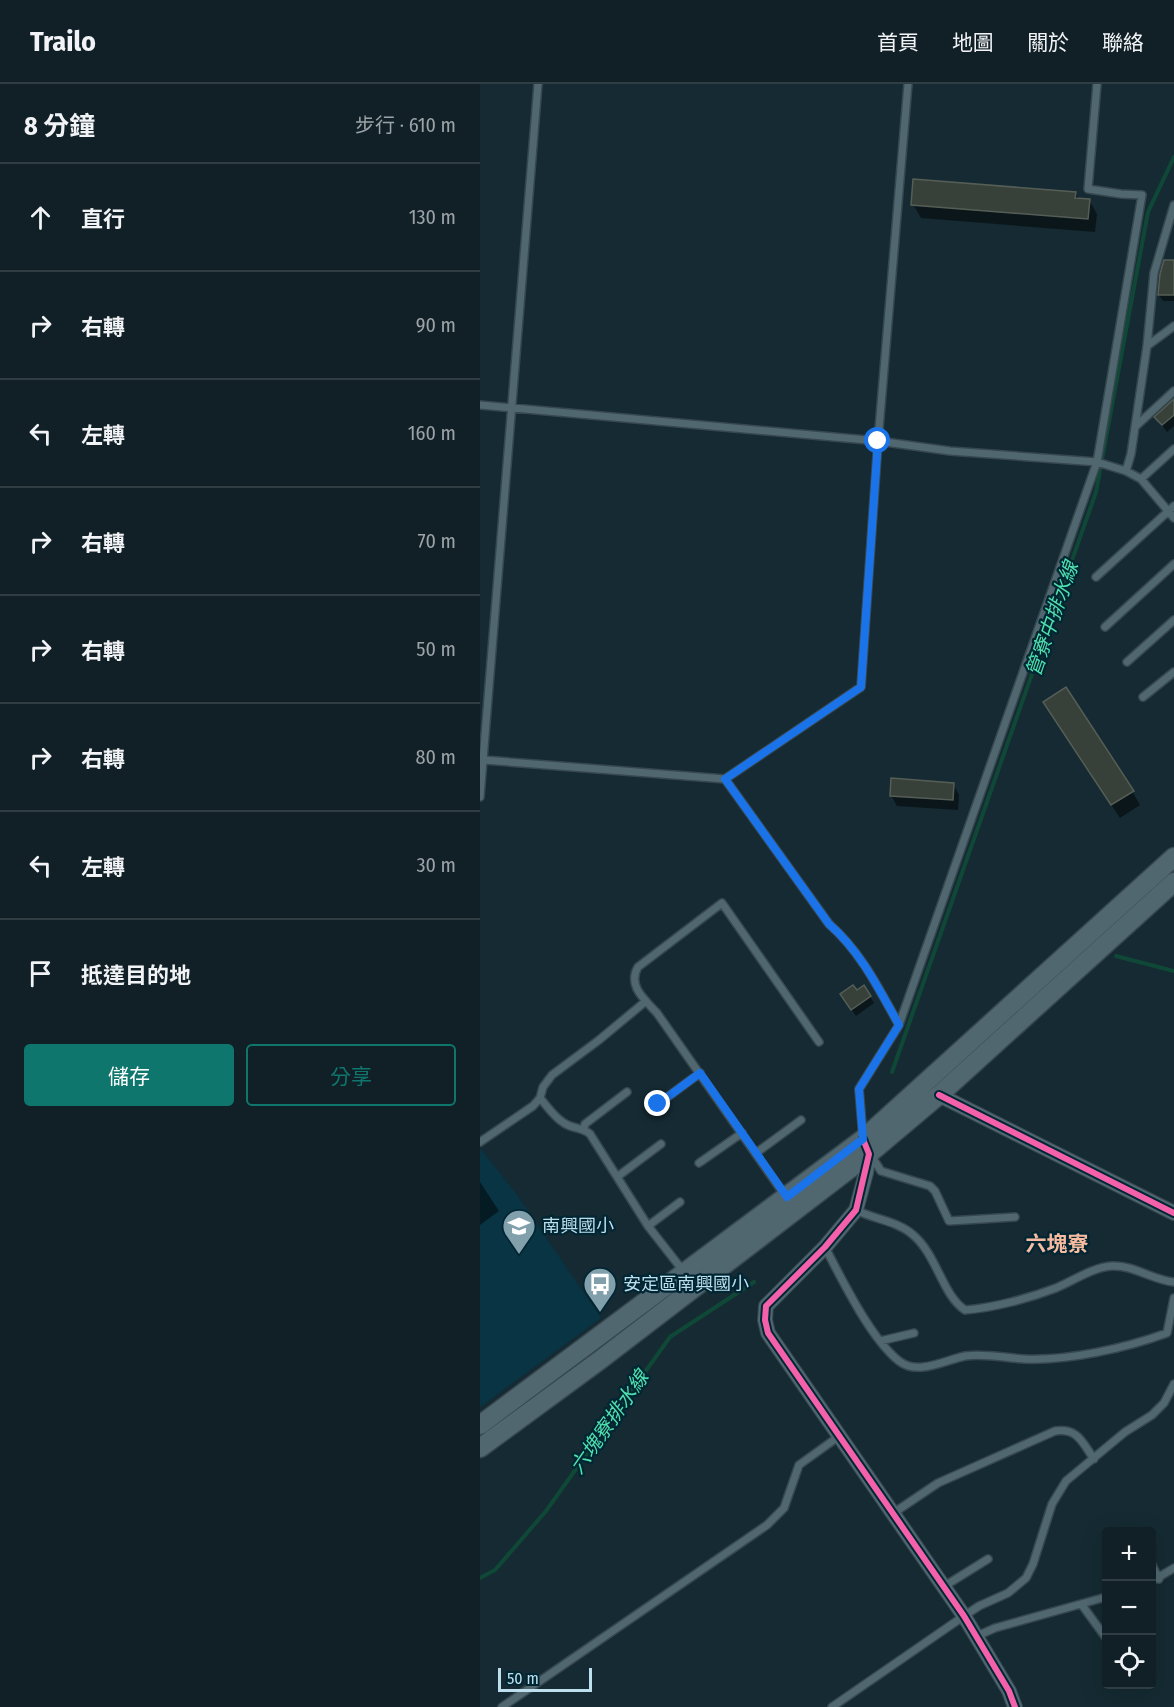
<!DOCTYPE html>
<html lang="zh-TW">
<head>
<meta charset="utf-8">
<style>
  :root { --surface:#102026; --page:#1e2d32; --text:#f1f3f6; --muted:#9ca3a7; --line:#303e43; --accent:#0f766e }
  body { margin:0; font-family:"Fira Sans Condensed","Noto Sans TC",sans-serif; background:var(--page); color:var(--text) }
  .controls { position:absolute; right:18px; bottom:18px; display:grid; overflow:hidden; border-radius:6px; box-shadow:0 6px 24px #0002 }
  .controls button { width:54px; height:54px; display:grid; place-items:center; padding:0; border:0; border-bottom:2px solid var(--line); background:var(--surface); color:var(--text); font:30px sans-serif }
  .scale { position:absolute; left:18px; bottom:15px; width:94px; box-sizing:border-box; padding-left:6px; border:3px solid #bcdeed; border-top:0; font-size:16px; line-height:21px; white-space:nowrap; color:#bcdeed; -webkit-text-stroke:4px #002634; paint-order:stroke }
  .stop { position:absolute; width:18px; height:18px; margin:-14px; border:4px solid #1a73e8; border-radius:50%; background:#fff }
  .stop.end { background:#1a73e8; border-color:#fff; box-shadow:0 2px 6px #0008 }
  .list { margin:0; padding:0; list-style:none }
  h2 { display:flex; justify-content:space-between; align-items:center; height:78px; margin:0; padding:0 24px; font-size:26px }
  h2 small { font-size:20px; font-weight:400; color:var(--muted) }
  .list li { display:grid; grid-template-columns:39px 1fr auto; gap:18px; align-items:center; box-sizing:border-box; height:108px; padding:0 24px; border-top:2px solid var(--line) }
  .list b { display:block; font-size:22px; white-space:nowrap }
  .list em { font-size:20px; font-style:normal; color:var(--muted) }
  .actions { display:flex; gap:12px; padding:18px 24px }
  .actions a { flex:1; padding:14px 0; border:2px solid var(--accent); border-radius:6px; text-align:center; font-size:21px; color:var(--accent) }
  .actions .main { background:var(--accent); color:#fff }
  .icon { flex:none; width:33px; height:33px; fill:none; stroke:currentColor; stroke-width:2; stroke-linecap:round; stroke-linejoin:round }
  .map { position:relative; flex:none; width:694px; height:1623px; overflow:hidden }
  header { display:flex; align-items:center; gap:36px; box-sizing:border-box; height:84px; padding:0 30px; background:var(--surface); border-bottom:2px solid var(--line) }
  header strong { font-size:28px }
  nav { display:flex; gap:33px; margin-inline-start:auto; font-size:21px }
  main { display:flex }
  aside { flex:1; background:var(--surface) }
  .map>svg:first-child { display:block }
  .built { fill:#093443 }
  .shadow { fill:#0007 }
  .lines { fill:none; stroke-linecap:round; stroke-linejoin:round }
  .stream { stroke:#104837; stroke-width:4 }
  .building { fill:#374039; stroke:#555e56; stroke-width:1.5 }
  .lane-casing { stroke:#36474f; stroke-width:10 }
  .street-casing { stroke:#36474f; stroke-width:16 }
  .secondary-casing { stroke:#36474f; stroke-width:21 }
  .lane { stroke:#506770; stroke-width:7 }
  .street { stroke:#506770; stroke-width:14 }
  .secondary { stroke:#506770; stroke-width:18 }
  .cycleway-casing { stroke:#002634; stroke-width:10 }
  .cycleway { stroke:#f560ab; stroke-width:6 }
  .route { stroke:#1a73e8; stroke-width:8 }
  .labels { text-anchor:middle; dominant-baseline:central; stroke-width:4.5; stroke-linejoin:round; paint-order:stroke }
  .poi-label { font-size:18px; fill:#bcdeed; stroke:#002634; text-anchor:start }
  .water-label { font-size:20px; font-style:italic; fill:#4fe0ad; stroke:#002634 }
  .quarter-label { font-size:21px; font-weight:bold; fill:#f7bb9f; stroke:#002634 }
</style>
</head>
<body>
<header>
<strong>Trailo</strong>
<nav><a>首頁</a><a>地圖</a><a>關於</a><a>聯絡</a></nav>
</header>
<main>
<aside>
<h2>8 分鐘<small>步行 · 610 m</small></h2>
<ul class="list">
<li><svg class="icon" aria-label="ahead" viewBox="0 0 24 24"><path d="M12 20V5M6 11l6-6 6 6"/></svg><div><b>直行</b></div><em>130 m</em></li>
<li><svg class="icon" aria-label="right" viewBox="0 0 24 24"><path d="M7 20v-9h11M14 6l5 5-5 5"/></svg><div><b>右轉</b></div><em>90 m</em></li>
<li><svg class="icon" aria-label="left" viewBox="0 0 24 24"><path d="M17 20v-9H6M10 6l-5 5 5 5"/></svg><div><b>左轉</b></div><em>160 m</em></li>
<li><svg class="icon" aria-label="right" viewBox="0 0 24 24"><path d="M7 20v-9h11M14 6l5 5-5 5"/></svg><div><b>右轉</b></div><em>70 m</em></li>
<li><svg class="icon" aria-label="right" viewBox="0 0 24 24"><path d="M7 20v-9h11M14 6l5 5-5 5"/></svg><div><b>右轉</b></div><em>50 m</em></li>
<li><svg class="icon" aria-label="right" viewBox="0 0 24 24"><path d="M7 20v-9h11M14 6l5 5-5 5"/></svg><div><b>右轉</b></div><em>80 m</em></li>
<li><svg class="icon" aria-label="left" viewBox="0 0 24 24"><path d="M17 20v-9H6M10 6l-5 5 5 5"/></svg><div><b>左轉</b></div><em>30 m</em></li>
<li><svg class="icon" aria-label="arrive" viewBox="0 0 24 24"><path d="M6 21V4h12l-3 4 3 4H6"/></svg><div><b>抵達目的地</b></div></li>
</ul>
<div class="actions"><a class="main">儲存</a><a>分享</a></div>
</aside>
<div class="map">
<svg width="694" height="1623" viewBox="0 0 694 1623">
  <rect width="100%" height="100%" fill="#152a32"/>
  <path class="built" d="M0,1064l35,44 86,126 -121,89z"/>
  <path class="shadow" d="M595,109l4,6 10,1 8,14 -2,18 -174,-14 -8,-14z
    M694,177v40h-11l-4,-6z
    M694,317v25l-7,6 -11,-15z
    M573,632l79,75 8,14 -20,13z
    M473,700l6,11 -1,15 -61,-4 -6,-11z
    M384,903l10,16 -18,13 -10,-15z
    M0,1098l19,29 -19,14z"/>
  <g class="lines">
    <path class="stream" d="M636,872l58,15
      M412,988l204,-580 52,-280 26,-55
      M0,1494l15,-8 51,-59 124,-174 84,-55"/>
  </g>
  <path class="building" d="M433,95l163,13 -1,6 15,1 -2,20 -177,-14z
    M684,176h10v35h-16l2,-21z
    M694,315v16l-12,10 -8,-8z
    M586,603l68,104 -23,14 -68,-103z
    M411,694l63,5 -1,17 -63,-4z
    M373,901l4,5 7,-5 7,11 -20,14 -11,-16z"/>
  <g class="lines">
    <defs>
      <path id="lane" d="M667,262l27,-20
        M0,321l398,36 72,10 147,11 29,9 15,8 33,39
        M656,342l38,-35
        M646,387l5,-17 16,-108 7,-73 20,-68
        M661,395l33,-30
        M616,493l78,-71
        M625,543l69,-63
        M647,578l47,-42
        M663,613l31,-25
        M4,676l241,19 136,-92 17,-246 30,-357
        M245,695l104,145c32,28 50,65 70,101
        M0,713l58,-713
        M60,1014c7,8 14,19 24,25 9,6 18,4 26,11l58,92 36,46
        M178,1020l42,-31
        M104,1044l1,-4 42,-32
        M383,1053l-4,-48 40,-64 198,-563 45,-267 -21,-1 -33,-5 9,-105
        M0,1058l53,-36 7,-8 3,-11 9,-12 47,-35 47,-39
        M276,1069l45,-33
        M390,1070l11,17 49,15 5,5 14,30 66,-4
        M219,1079l43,-30
        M137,1093l44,-33
        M306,1113l-129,-184c-12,-13 -30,-27 -19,-46l84,-64 97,139
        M376,1126c17,9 41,11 56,24 25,20 30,61 53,76 28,-2 65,-12 91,-22 17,-7 37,-21 56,-22 22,-1 40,14 62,16
        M168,1142l32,-24
        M345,1163c17,33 46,92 74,114 19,15 46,-1 66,-5 20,-3 39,2 59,3 44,2 102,-11 143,-26l7,-35
        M400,1257l34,-8
        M412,1430l46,-31 117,-52c23,-3 27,11 39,28
        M672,1481l7,14
        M672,1497l22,-13
        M463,1503l45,-28
        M602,1521l24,33
        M497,1552l18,-8 111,-31
        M22,1623l265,-182 17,-17 15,-43 39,-28
        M352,1623l132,-91 15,-10 29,-13 18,-15 7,-14 19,-60 14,-23 59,-49 27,-17 12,-12 10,-19"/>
      <path id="street" d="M459,1011l235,118
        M388,1066l1,4 -3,19 -10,37 -31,37 -59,59 -1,14 3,13 196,283 45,75 6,16"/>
      <path id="secondary" d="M0,1341l383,-286 311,-282
        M0,1364l120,-88 269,-206 70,-59 235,-213"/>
    </defs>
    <use href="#lane" class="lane-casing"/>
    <use href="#street" class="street-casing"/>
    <use href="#secondary" class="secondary-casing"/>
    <use href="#lane" class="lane"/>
    <use href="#street" class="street"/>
    <use href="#secondary" class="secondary"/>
    <defs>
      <path id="cycleway" d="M459,1011l235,118
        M383,1055l6,15 -13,56 -31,37 -59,59 -1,14 3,13 196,283 45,75 6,16"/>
    </defs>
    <use href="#cycleway" class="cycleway-casing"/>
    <use href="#cycleway" class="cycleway"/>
  </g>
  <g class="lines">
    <path class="route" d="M178,1020l42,-31 87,124 76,-58 -4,-50 40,-64c-20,-36 -38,-73 -70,-101l-104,-145 136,-92 17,-246"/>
  </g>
  <defs>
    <symbol id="school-pin" viewBox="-11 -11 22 30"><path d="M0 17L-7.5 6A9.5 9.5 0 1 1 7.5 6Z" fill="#829fac" stroke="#002634"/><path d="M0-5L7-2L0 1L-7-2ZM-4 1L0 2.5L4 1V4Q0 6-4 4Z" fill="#fff"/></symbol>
    <symbol id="bus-pin" viewBox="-11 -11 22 30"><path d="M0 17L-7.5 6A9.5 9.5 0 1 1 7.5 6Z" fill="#829fac" stroke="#002634"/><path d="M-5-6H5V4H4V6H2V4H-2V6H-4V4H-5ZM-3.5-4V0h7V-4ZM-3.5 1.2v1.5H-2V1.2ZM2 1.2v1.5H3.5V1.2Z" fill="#fff"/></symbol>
  </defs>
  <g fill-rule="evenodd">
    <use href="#school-pin" x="20" y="1123" width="38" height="52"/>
    <use href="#bus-pin" x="101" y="1181" width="38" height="52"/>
  </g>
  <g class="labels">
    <g class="poi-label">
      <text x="62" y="1142">南興國小</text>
      <text x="143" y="1200">安定區南興國小</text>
    </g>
    <g class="water-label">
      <text transform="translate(572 535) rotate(-71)">管寮中排水線</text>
      <text transform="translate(129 1338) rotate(-55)">六塊寮排水線</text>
    </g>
    <g class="quarter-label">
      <text x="577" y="1160">六塊寮</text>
    </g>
  </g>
</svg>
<div class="controls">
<button>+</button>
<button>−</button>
<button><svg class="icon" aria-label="locate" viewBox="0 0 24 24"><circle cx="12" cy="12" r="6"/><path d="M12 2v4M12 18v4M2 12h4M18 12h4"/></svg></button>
</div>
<div class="scale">50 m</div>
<div class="stop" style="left:398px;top:357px"></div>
<div class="stop end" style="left:178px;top:1020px"></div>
</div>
</main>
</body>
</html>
